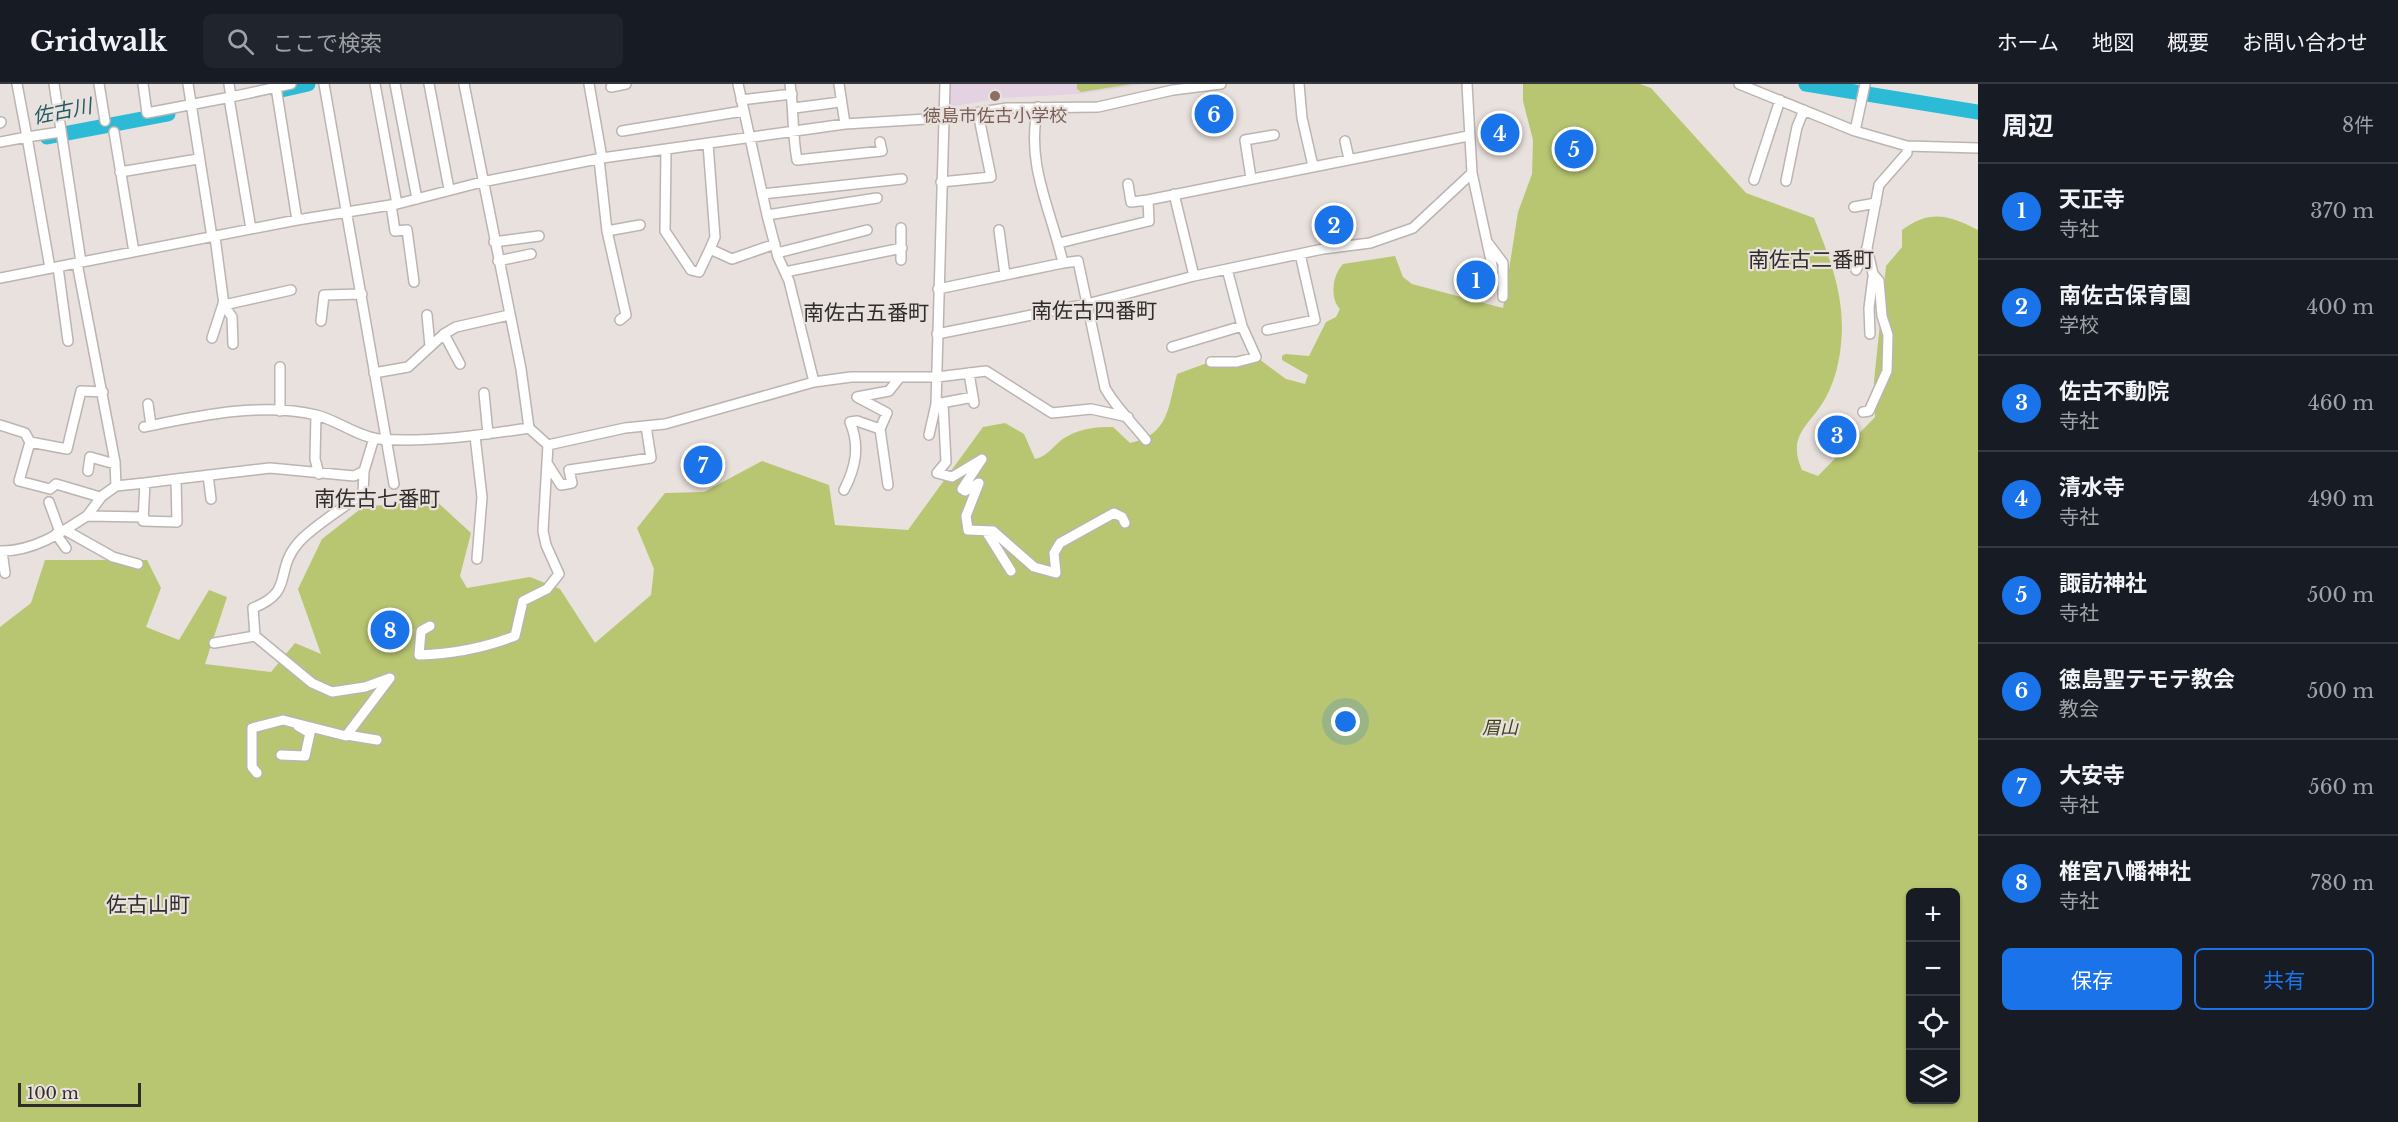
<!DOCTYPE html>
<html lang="ja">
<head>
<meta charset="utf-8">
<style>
  :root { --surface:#171b24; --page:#20242c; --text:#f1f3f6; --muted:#9ea1a6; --line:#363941; --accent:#1a73e8 }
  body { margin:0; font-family:"Libre Baskerville","Noto Sans JP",serif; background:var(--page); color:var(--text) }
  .controls { position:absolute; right:18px; bottom:18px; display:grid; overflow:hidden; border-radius:9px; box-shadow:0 2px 4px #0004 }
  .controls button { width:54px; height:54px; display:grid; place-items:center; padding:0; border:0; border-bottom:2px solid var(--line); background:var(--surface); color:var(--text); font:30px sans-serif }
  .scale { position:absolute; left:18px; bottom:15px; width:123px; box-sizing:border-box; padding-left:6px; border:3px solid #2f2c2b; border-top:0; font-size:16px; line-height:21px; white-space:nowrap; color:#2f2c2b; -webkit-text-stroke:4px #e9e1dd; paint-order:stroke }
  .you { position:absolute; left:1346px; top:638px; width:21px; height:21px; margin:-15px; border:4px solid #fff; border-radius:50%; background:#1a73e8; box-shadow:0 0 0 9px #1a73e833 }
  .badge { display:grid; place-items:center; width:39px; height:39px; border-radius:50%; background:var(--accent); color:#fff; font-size:20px; font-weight:700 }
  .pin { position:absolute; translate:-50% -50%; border:3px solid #fff; box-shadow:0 2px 6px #0006 }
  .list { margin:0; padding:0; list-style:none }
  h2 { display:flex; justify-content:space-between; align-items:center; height:78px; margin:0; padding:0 24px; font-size:26px }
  h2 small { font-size:20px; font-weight:400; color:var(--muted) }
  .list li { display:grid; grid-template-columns:39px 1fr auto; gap:18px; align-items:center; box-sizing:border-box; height:96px; padding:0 24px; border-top:2px solid var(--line) }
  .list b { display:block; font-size:22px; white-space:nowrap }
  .list p { margin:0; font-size:20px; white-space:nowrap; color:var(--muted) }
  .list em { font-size:20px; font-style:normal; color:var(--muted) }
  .actions { display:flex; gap:12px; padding:18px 24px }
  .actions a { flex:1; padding:14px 0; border:2px solid var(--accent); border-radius:9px; text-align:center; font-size:21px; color:var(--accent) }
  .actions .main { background:var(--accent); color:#fff }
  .icon { flex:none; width:33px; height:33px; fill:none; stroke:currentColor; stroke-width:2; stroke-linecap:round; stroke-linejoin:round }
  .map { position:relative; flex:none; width:1978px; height:1038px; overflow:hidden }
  header { display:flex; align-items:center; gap:36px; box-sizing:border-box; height:84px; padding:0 30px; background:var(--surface); border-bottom:2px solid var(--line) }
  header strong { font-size:28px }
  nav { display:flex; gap:33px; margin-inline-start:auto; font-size:21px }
  .search { width:420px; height:54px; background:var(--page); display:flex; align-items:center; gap:15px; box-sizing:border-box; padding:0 21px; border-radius:9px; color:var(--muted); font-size:22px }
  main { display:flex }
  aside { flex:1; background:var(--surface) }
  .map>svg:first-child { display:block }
  .education { fill:#e4d2e3 }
  .green { fill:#b9c671; fill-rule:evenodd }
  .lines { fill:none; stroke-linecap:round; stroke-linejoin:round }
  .river { stroke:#2bbbd7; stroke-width:15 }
  .minor-casing { stroke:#bcb4b1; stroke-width:12 }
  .minor { stroke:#fff; stroke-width:9 }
  .education-dot { fill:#8d6e63; stroke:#e9e1dd; stroke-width:2 }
  .labels { text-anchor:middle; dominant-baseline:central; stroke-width:4.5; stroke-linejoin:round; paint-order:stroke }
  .education-label { font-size:18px; fill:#785e54; stroke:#e9e1dd }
  .park-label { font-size:18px; font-style:italic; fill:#3e431c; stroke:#e9e1dd }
  .water-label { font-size:20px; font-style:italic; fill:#225965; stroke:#e9e1dd }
  .quarter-label { font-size:21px; fill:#2f2c2b; stroke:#e9e1dd }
</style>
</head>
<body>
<header>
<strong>Gridwalk</strong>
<div class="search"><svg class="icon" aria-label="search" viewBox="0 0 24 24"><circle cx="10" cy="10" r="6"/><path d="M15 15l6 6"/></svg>ここで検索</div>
<nav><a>ホーム</a><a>地図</a><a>概要</a><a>お問い合わせ</a></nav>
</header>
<main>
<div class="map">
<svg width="1978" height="1038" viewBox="0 0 1978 1038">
  <rect width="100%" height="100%" fill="#e9e1dd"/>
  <path class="education" d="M949,0h196l-65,10 -77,4 -55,9z"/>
  <path class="green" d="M1077,0h55l-51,8 -4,-3z
    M1523,0h117l11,4 95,105 68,25c16,41 32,80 27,126 -1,14 -6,36 -13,49 -14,31 -43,39 -26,77l16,6 57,-59 -1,-36 12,-115 16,-19v-17c28,-21 47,-15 76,0v892h-1978v-495l31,-24 14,-43h102l14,28 -15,39 33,13 30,-50 18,7 -22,67 66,8 24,-29 26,11 -23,-65 24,-50 41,-32 72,-7 36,33 -11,43 7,12 63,-11 30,12 35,54 56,-48 3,-26 -17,-41 28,-35 39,-1 58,-31 67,24 6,40 73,5 75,-103 22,-4 19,11 11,25c14,-3 20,-16 31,-22 15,-9 30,-10 47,-10l17,16c39,-8 38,-36 47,-69l30,-11 52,-4 27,20 19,5 3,-9 -26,-15v-4l3,-2 24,2 17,-34 10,-5 4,-8c-11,-11 -7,-35 3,-45l52,-8 8,21 9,7 91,24 15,-96 14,-38 1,-34 -10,-39zM1910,808h46v208h-46z"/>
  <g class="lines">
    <path class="river" d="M1806,0l172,28
      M277,7l31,-7
      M47,53l121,-23"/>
    <defs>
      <path id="minor" d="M54,0l27,178
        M99,0l6,37
        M143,0l4,29 84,-16 -2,-13
        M188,0l24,153
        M324,0l70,400
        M375,0l22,120
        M395,0l22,115
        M429,0l20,105
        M464,0l57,285 8,59
        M589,0l13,74
        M738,0l29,131 11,42 11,24 25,101
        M790,0c4,26 2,50 7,76l85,-9 -2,-9
        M839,0l6,40
        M945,0l-9,320 37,-7
        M1299,0l3,34 11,48
        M1739,0l116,47 52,15 71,2
        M276,3l21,133
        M611,3l15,-3
        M231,13l60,-13
        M229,14l22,131
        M741,16l51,-6
        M794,24l46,-6
        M0,39l1,-1
        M622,47l121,-20
        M1855,47l10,-47
        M114,48l20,120
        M1345,57l4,18
        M0,58l27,-5 -10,-53
        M708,60l7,93 -5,12 22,10 43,-15
        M666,67l-1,80 26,39 8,2 11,-23
        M599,75l8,72 19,84 -6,5
        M120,88l78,-13
        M1472,89l21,97
        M1251,94l-6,-38 29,-5
        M1754,96l26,-80
        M1786,97l11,-54 7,-17
        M941,98l50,-5 -13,-64
        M1128,100l3,18 17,-2
        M762,110l140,-15
        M1174,110l20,82
        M391,121l4,26 12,-1 7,52
        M1854,123l22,-4
        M767,131l110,-17
        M901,144v32
        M999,146l6,45
        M607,147l33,-6
        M215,153l9,68 67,-15
        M494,158l45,-6
        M1059,159l90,-22 -1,-21 320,-64
        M1488,159l15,20v34
        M777,169l90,-23
        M498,177l33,-7
        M77,179l38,199 1,24 29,-3
        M1063,179l15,-2 27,127c11,20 27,34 41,52
        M58,183l10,74
        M50,184l-23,-131 33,-5
        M1856,186l11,-22 12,-63 28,-32v-7
        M785,188l117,-24
        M0,194l297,-58 100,-16 85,-22 120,-24 243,-34 98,-6 64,-10 91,-1 75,-17 48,-6
        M938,205l125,-26c-12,-54 -38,-99 -25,-156
        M224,221l8,12 1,27
        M427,231l3,31
        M321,237l3,-26 38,-1
        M1267,246l48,-10 -15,-66
        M444,250l16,30
        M937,250l150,-30 107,-28 129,-27 47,-6 43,-15 59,-55 -5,-89
        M1870,250l-1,-26 4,-31
        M212,254l12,-37
        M1172,263l70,-21
        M1211,278h26l19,-5 -14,-31 -15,-57
        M280,283v44
        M374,289l34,-6 36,-33 12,-7 53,-12
        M969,289l5,30
        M484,309l4,41
        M943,319l3,59 -9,11 15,4 30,-18 -20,30 3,2 14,-8 -13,33 2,14 25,1 41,36 22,6 -2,-20 6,-10 54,-30 8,4 3,6
        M148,320l3,21
        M1863,328l6,-1 18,-40 1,-36 -6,-19 -3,-35 -6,-7 -6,-26
        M316,331l-1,44 4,15
        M0,341l25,8 5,9
        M144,343c54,-11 117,-25 172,-12 21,5 42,22 63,24 47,4 104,-4 150,-11l19,17 77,-17 40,-4 149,-42 37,-5h86l49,-6 66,42 39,-4 37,8
        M880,345l7,-16 -30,-16 32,-6 11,-14
        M929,351l7,-31
        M475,352l7,61 -5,62
        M374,354l-10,33 -1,22c-18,14 -50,33 -64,49 -26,29 -3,49 -46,66l2,28 57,47 20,9 33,-5 25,-9
        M547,379l14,22 11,-2 -3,-13 82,-12 -5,-32
        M88,387l2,-14 25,7
        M208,391l3,24
        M176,395l-31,4 -2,38 34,1 -1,-43 94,-11 84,8 10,-5
        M116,402l-14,10 -15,20 57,1
        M844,406c12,-23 16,-44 6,-68l7,-1 23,8 8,56
        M100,413l-44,-13 -6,5 -31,-8 11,-39 37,7 14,-58 22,1
        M49,418l11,30
        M65,446l48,27 25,7
        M986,447l25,40
        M56,450l10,14
        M0,467c32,1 61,-18 87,-35
        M2,467l3,22
        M430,542l-9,5 -2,24c33,-1 65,-7 96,-19l8,-35 24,-12 12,-15 -13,-29 -3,-14 5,-86
        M214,559l41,-7
        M347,651l30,5
        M281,671l24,1 5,-23 -12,-7
        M257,689l-5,-6v-39l31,-8 63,16 44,-58"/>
    </defs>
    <use href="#minor" class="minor-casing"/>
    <use href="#minor" class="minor"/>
  </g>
  <circle class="education-dot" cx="995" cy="12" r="6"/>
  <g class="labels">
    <g class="education-label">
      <text x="995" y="32">徳島市佐古小学校</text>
    </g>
    <g class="park-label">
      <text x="1500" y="644">眉山</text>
    </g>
    <g class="water-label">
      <text transform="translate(62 27) rotate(-11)">佐古川</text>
    </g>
    <g class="quarter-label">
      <text x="1811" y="176">南佐古二番町</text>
      <text x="1094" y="227">南佐古四番町</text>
      <text x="866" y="229">南佐古五番町</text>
      <text x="377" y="415">南佐古七番町</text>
      <text x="148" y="821">佐古山町</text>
    </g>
  </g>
</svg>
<div class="controls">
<button>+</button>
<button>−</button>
<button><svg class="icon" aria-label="locate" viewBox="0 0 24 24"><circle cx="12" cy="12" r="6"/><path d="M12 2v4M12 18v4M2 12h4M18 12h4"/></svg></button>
<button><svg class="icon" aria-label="layers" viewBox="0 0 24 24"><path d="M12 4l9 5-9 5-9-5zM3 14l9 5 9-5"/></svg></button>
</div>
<div class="scale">100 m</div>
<div class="you"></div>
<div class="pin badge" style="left:1476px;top:196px">1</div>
<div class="pin badge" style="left:1334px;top:141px">2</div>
<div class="pin badge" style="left:1837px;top:351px">3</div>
<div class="pin badge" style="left:1500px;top:49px">4</div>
<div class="pin badge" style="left:1574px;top:65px">5</div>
<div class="pin badge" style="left:1214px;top:30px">6</div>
<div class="pin badge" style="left:703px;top:381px">7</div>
<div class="pin badge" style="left:390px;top:546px">8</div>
</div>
<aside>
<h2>周辺<small>8件</small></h2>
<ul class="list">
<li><span class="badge">1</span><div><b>天正寺</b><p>寺社</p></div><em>370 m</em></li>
<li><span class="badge">2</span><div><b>南佐古保育園</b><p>学校</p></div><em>400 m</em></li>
<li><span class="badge">3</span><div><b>佐古不動院</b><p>寺社</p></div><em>460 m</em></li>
<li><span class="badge">4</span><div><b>清水寺</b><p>寺社</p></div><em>490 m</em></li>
<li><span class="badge">5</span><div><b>諏訪神社</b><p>寺社</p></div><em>500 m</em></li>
<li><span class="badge">6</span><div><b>徳島聖テモテ教会</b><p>教会</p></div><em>500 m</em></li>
<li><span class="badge">7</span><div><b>大安寺</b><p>寺社</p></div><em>560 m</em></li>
<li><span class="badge">8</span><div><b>椎宮八幡神社</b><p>寺社</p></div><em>780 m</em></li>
</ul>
<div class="actions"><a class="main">保存</a><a>共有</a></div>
</aside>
</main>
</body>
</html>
